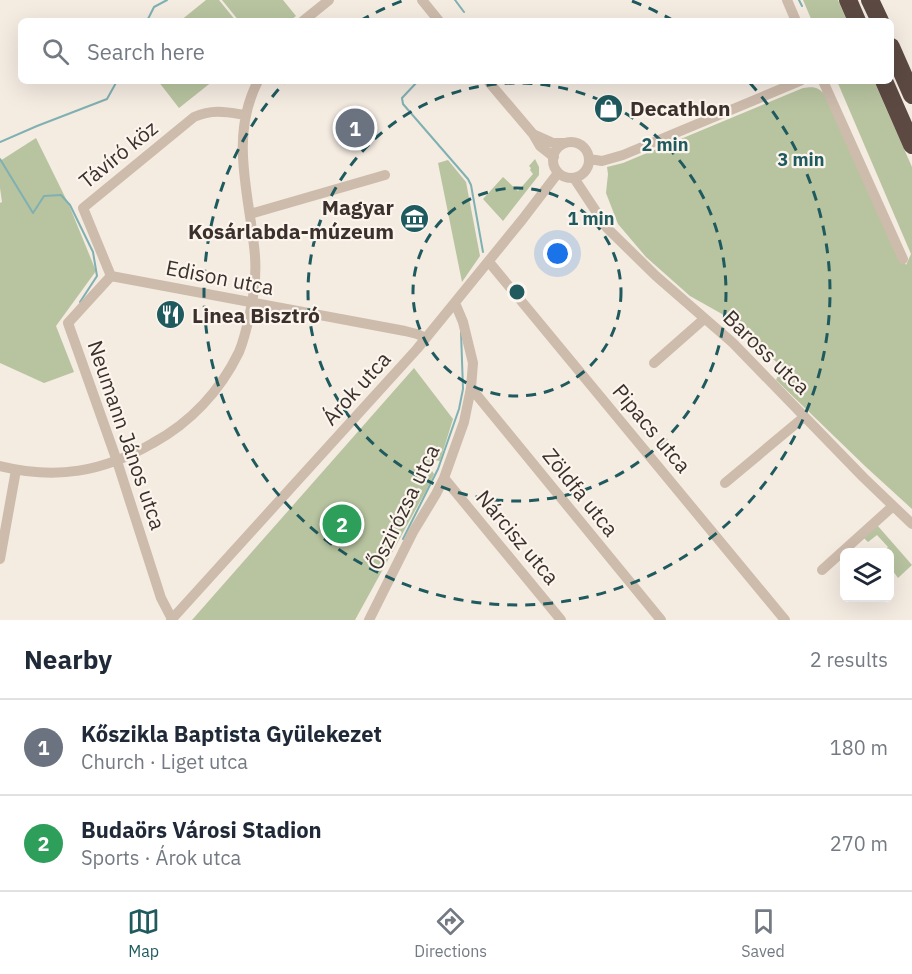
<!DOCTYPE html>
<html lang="en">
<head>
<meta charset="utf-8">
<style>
  :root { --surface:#fff; --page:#f2f2f3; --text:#1f2937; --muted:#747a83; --line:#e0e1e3; --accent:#1f5a5e }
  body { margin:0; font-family:"IBM Plex Sans",sans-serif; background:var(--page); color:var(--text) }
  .controls { position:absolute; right:18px; bottom:18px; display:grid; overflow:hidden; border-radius:9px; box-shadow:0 6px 24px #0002 }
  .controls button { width:54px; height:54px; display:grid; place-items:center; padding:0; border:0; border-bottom:2px solid var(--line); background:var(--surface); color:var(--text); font:30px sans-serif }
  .you { position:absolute; left:558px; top:254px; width:21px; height:21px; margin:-15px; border:4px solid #fff; border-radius:50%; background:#1a73e8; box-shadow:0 0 0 9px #1a73e833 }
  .badge { display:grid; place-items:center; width:39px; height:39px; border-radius:50%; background:var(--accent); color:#fff; font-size:20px; font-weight:700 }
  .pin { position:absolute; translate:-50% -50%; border:3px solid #fff; box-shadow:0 2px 6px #0006 }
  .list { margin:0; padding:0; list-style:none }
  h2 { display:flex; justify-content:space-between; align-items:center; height:78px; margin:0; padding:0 24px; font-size:26px }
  h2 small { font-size:20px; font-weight:400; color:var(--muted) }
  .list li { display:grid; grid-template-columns:39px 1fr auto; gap:18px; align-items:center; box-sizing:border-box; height:96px; padding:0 24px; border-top:2px solid var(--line) }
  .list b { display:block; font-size:22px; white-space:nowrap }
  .list p { margin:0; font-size:20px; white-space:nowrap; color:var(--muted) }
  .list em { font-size:20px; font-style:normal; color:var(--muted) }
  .icon { flex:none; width:33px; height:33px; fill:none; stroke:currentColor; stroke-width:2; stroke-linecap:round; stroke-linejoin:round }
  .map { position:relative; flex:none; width:912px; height:620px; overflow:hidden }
  .search { position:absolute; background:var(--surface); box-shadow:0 6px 24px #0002; left:18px; right:18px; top:18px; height:66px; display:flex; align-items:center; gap:15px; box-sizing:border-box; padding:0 21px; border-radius:9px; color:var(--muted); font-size:22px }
  .sheet { height:270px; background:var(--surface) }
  nav { display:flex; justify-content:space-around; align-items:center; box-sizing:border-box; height:84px; border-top:2px solid var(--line); background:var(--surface); font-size:16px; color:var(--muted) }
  nav a { display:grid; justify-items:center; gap:3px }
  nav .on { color:var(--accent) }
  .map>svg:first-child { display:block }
  .green { fill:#b8c4a0 }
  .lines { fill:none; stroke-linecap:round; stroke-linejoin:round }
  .stream { stroke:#7fb0b2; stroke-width:2 }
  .minor { stroke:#cdbbac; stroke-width:10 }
  .motorway { stroke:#5c4a42; stroke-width:18 }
  .ring { fill:none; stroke:#1f5a5e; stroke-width:3; stroke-dasharray:10 8 }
  .labels { text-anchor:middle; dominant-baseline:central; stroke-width:4.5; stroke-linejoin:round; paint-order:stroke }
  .poi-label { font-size:21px; font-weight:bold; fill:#3b302b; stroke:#fbf5ee; text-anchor:start }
  .street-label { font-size:21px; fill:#3b302b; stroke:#fbf5ee }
  .centre { fill:#1f5a5e; stroke:#fbf5ee; stroke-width:3 }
  .ring-label { font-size:18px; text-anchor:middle; font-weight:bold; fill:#1f5a5e; stroke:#fbf5ee; stroke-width:4.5; stroke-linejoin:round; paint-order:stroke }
</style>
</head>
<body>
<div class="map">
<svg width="912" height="620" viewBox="0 0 912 620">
  <rect width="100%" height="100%" fill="#f4ebe1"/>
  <path class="green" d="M206,0h13l17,21h-56z
    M222,0h61l13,16 -6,5h-51z
    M803,0h35l9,21h-35z
    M158,81h55l-34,27z
    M837,81h37l38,86v342l-46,-42 -90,-87 6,-13 -60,-53 -32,-18 -44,-39 -28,-33 -12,-31 2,-19 -1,-7 16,-4 180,-75c11,-2 16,-1 23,8l80,169 5,-11z
    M36,138l33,67 27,66 -40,55 18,46 -30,11 -44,-20v-160l2,-1 -2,-14v-27z
    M535,159l4,8v8l-36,46 -20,-22 20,-22 15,14 15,-17 -3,-4 1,-2 -2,-2z
    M448,160l18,22 14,74 -18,26 -24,-119z
    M414,368l39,51 -13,42 -6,-1 -4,8 4,6 -7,15 -72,131h-163z
    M877,525l35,40 -14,13 -8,-11v-15l-5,-2 3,-3 -11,-12 -9,7 -5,-5z"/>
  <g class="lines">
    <path class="stream" d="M455,0l9,12
      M799,0l3,6
      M147,21l7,-14 13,-7
      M418,81l-16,17 1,6 65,75 3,6 12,67
      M0,142l37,-16 70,-27 10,-18
      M0,159l33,54 11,-17 17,-1 9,10 23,47 4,24 -17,26
      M403,539l35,-70 21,-60 4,-20 -2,-57"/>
    <path class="minor" d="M422,0l17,21
      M787,0l9,21
      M303,21l26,-21
      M488,81l45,53 7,12 14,11
      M823,81l80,178
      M533,134l20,9h13
      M553 160a18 18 0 1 1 36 0a18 18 0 1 1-36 0Z
      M589,159l13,2 21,-6 177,-74
      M574,178l33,50 49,48 77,67 130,134 49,47
      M250,214l135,-39
      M489,262l296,358
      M111,276l-43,47 49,138 44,137 11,21
      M111,276l294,55 12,3 9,4
      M111,276l-28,-68 111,-91c19,-8 32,-5 51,-2
      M654,363l50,-44
      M471,388l190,232
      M0,466c56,14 103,6 153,-23 37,-20 67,-52 86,-91 5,-12 8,-25 11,-39 5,-22 7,-44 4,-67 -6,-56 -24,-111 4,-165
      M444,478l117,142
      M725,483l79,-66
      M0,559l16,-89
      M822,570l71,-64
      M171,620l246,-271 105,-129 36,-47
      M369,620l44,-88 23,-38 8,-16 20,-56 7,-34 2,-25 -10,-41 -8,-19"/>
    <path class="motorway" d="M848,0l9,21
      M870,0l10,21
      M891,47l21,48
      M884,81l28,64"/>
  </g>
  <g class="ring">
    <circle cx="517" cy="292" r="104"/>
    <circle cx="517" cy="292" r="209"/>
    <path d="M360 21A313 313 0 0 1 402 1M632 1A313 313 0 0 1 674 21M750 83A313 313 0 1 1 284 83"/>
  </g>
  <defs>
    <symbol id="shop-disc" viewBox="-11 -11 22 22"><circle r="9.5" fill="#1f5a5e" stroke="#fbf5ee"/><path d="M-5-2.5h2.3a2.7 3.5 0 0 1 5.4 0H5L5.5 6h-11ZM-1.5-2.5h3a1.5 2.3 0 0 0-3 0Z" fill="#fff"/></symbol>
    <symbol id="museum-disc" viewBox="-11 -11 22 22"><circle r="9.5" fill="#1f5a5e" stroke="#fbf5ee"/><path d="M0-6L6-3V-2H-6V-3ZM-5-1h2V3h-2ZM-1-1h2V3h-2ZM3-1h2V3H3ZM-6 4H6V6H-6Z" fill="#fff"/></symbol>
    <symbol id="restaurant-disc" viewBox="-11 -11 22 22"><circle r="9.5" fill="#1f5a5e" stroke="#fbf5ee"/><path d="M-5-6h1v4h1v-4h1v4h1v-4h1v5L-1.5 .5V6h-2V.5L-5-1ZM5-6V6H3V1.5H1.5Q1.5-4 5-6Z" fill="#fff"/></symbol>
  </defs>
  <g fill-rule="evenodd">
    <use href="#shop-disc" x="592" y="92" width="33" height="33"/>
    <use href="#museum-disc" x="398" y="202" width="33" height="33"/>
    <use href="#restaurant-disc" x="154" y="298" width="33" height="33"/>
  </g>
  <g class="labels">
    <g class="poi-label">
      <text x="630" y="108">Decathlon</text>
      <text x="394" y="207" text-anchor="end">Magyar<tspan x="394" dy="24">Kosárlabda-múzeum</tspan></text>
      <text x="192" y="315">Linea Bisztró</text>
    </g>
    <g class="street-label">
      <text transform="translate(118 154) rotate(-39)">Távíró köz</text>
      <text transform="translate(220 277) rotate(11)">Edison utca</text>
      <text transform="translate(767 352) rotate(44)">Baross utca</text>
      <text transform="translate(356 388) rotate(-48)">Árok utca</text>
      <text transform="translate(652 428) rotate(50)">Pipacs utca</text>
      <text transform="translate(127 435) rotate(71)">Neumann János utca</text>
      <text transform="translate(581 492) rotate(51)">Zöldfa utca</text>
      <text transform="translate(403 507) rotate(-64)">Őszirózsa utca</text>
      <text transform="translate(518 537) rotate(50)">Nárcisz utca</text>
    </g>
  </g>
  <circle cx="517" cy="292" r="9" class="centre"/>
  <g class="ring-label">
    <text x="665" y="151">2 min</text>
    <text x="801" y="166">3 min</text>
    <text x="591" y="225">1 min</text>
  </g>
</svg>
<div class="controls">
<button><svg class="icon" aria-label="layers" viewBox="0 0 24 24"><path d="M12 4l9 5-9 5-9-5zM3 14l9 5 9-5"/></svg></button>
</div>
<div class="you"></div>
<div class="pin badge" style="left:355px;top:128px;background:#6b7280">1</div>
<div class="pin badge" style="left:342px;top:524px;background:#2e9e5b">2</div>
<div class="search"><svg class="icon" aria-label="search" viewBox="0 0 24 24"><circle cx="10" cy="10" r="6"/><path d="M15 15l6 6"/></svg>Search here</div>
</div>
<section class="sheet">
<h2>Nearby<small>2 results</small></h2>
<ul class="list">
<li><span class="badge" style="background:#6b7280">1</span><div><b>Kőszikla Baptista Gyülekezet</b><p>Church · Liget utca</p></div><em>180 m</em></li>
<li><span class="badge" style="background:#2e9e5b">2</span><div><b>Budaörs Városi Stadion</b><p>Sports · Árok utca</p></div><em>270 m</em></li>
</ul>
</section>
<nav>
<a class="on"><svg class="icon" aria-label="map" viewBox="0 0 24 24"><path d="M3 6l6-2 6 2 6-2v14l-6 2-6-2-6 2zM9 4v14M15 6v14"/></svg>Map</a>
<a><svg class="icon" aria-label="directions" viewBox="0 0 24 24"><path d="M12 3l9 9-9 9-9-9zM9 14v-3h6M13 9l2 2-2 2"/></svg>Directions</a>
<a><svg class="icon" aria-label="saved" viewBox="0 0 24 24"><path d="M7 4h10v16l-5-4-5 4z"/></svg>Saved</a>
</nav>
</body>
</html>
